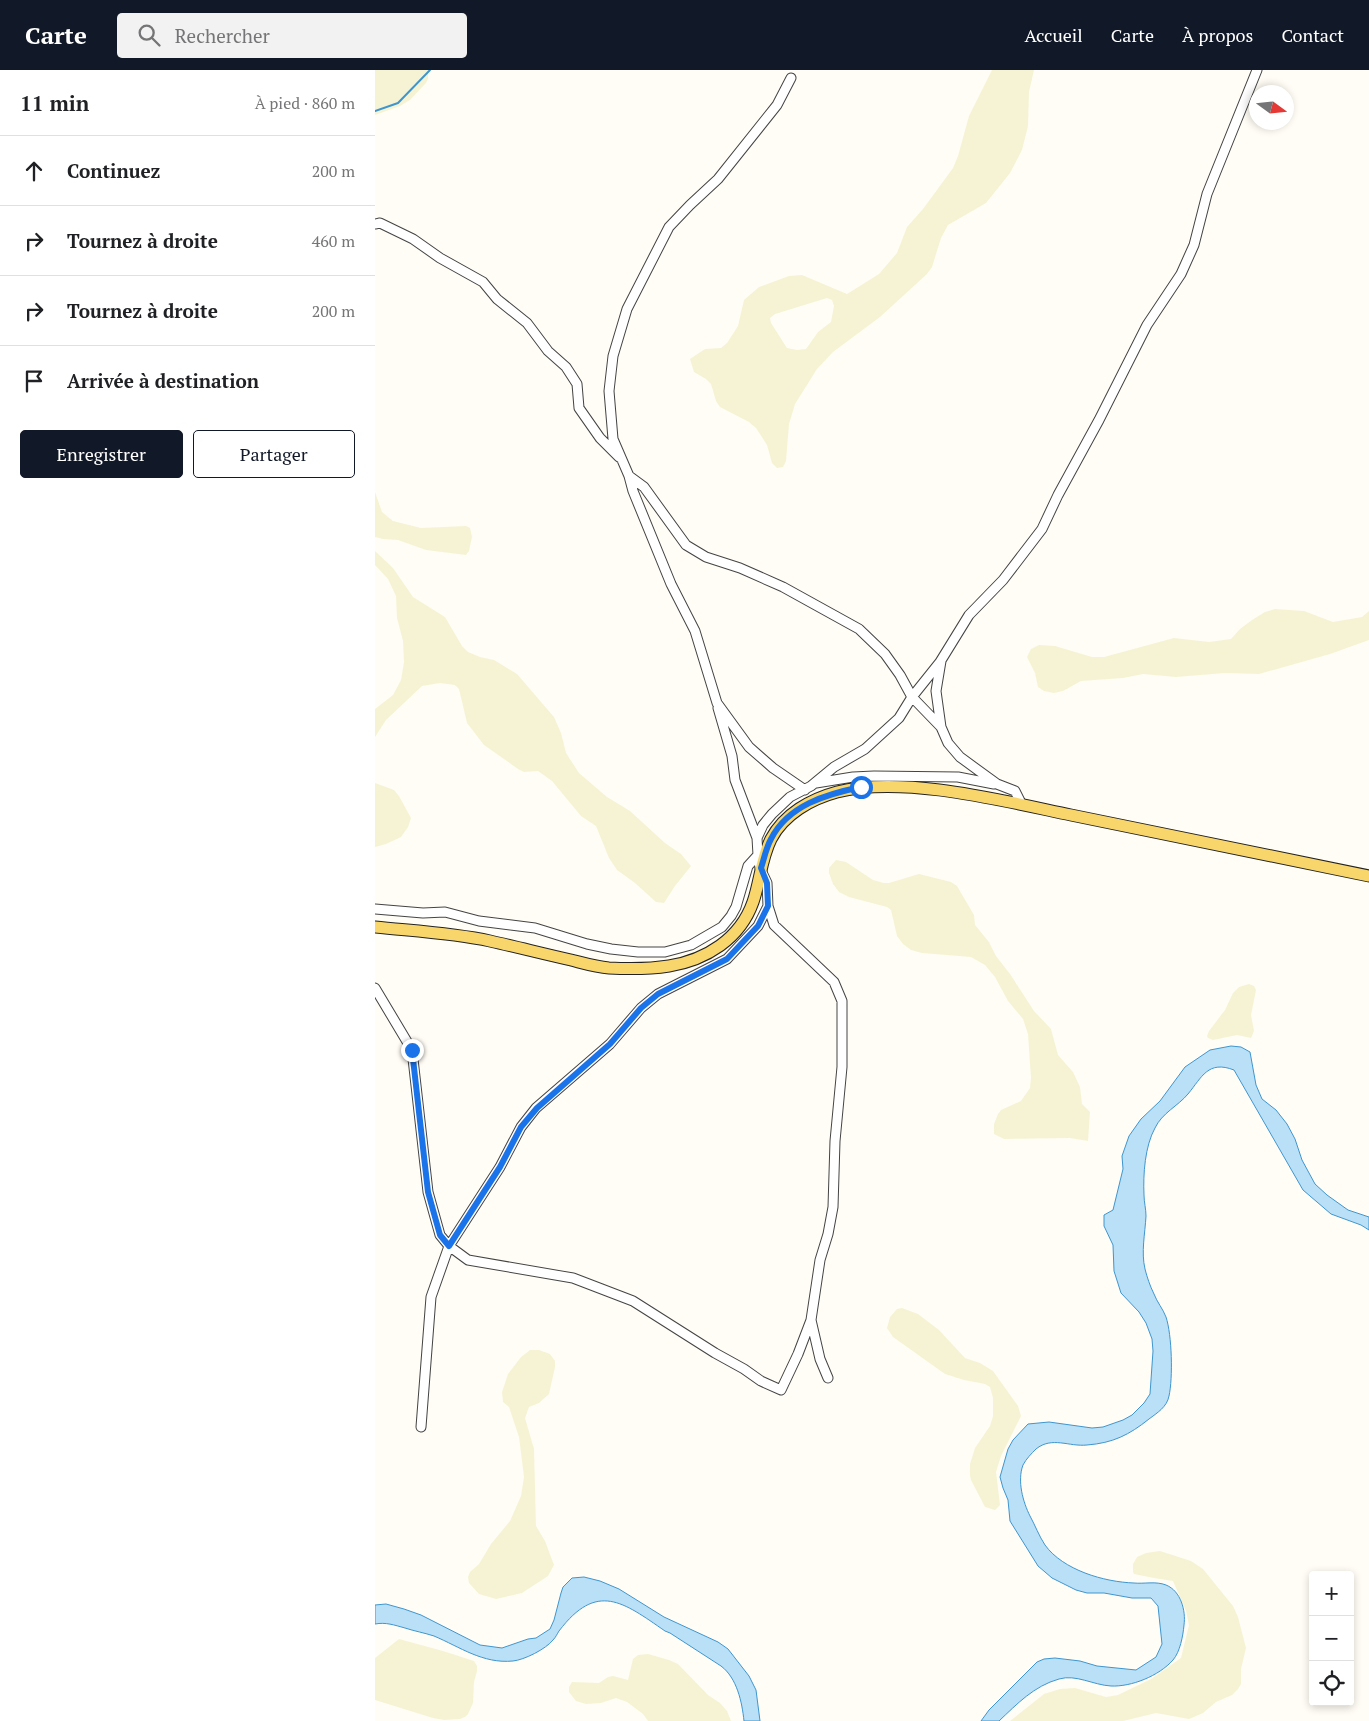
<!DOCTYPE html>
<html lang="fr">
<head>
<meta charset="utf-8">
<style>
  :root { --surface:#fff; --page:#f2f2f2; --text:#202124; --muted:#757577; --line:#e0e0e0; --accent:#111827 }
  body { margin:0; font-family:"PT Serif",serif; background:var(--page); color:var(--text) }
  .controls { position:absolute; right:15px; bottom:15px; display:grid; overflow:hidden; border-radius:5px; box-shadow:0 2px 8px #0003 }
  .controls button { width:45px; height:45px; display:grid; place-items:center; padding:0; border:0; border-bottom:1px solid var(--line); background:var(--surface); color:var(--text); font:25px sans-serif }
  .compass { position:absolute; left:874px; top:15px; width:45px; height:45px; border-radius:50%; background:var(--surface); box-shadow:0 2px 8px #0003; rotate:105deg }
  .stop { position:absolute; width:15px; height:15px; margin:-11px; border:4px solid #1a73e8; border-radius:50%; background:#fff }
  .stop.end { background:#1a73e8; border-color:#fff; box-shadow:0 1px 5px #0008 }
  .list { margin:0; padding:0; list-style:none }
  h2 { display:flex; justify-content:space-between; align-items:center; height:65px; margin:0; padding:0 20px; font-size:21px }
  h2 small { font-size:16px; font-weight:400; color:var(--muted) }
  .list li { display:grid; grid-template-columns:32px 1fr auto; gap:15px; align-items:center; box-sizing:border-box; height:70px; padding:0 20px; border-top:1px solid var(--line) }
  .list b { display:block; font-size:19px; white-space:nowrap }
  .list em { font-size:16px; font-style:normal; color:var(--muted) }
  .actions { display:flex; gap:10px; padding:15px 20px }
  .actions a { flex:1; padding:11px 0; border:1px solid var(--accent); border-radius:5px; text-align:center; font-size:18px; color:var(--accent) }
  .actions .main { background:var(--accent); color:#fff }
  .icon { flex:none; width:28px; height:28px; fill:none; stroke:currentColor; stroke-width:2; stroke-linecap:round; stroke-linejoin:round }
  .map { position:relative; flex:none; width:994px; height:1651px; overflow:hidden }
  header { display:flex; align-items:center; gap:30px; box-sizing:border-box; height:70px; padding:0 25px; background:var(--accent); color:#fff }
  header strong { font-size:24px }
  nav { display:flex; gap:28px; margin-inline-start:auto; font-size:18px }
  .search { width:350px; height:45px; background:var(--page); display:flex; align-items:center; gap:12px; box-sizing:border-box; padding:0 18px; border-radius:5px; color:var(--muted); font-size:19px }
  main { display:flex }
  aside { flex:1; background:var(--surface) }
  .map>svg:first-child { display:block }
  .farmland { fill:#f6f3d4; fill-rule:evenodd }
  .water { fill:#b9e0f7; stroke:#3f96cf }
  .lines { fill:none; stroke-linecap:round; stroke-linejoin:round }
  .stream { stroke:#3f96cf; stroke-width:2 }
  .minor-casing { stroke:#444; stroke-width:11 }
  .major-casing { stroke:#222; stroke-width:13 }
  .minor { stroke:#fff; stroke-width:9 }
  .major { stroke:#f9d66b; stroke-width:11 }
  .route { stroke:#1a73e8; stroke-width:6 }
</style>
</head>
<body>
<header>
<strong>Carte</strong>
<div class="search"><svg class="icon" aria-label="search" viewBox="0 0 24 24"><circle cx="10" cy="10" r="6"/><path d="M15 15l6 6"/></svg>Rechercher</div>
<nav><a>Accueil</a><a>Carte</a><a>À propos</a><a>Contact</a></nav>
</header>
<main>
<aside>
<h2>11 min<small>À pied · 860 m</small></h2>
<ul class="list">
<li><svg class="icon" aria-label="ahead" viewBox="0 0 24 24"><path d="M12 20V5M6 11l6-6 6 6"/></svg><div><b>Continuez</b></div><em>200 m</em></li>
<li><svg class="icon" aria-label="right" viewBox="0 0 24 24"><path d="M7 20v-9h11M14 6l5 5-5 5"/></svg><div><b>Tournez à droite</b></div><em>460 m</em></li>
<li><svg class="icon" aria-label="right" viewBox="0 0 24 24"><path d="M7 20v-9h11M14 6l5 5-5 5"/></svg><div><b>Tournez à droite</b></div><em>200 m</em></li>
<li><svg class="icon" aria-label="arrive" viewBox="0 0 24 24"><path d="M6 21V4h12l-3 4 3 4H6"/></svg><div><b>Arrivée à destination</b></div></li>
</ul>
<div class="actions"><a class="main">Enregistrer</a><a>Partager</a></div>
</aside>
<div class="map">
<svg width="994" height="1651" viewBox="0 0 994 1651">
  <rect width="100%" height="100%" fill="#fffdf5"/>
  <path class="farmland" d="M0,0h53v9l-2,4 -16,17 -10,6 -25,9z
    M617,0h42l-5,22 -1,34 -6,24 -12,23 -24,30 -38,22 -7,13 -9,29 -5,7 -47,43 -47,35 -16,17 -22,35 -6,20 -3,37 -3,6 -6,1 -5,-5 -5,-18 -11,-17 -7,-6 -29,-15 -4,-6 -5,-17 -5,-5 -12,-7 -4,-13 15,-10 16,-1 6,-5 11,-17 6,-26 15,-13 30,-11 13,-1 45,19 32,-20 18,-21 10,-26 16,-18 30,-41 5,-12 11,-40zM452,228l5,2 2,6 -3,16 -13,10 -12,17 -9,1 -10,-2 -16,-25 -1,-5 5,-4z
    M0,422l7,20 11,9 28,7 45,-2 4,2 2,9 -3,14 -3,4 -40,-5 -28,-10 -15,-1 -8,-2z
    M0,481l18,17 20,29 32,20 17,29 6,6 12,5 14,3 23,14 37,43 7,16 5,20 13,20 28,24 23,14 35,32 16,11 10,12 -16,20 -11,17 -8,-1 -21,-19 -18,-13 -8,-12 -13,-32 -15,-10 -29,-35 -14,-10 -14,1 -6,-3 -34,-24 -17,-22 -8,-34 -4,-4 -15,-2 -18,3 -36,34 -11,17v-28l18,-14 8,-15 3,-18 -1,-21 -6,-23 -1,-22 -8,-17 -13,-14z
    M900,539l29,2 29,11 29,-5 7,-6v29l-39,14 -71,20 -34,-1 -49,4 -33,-3 -20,4 -42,3 -18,10 -9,2 -10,-2 -6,-4 -3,-14 -8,-16 4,-8 8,-4 16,1 37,11h12l70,-19 35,4 22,-3 9,-10 12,-9 13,-8z
    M0,713l19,7 5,6 12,22 -3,9 -7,10 -15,7 -11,3z
    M461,790l10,2 27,18 11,3h5l30,-9 32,8 6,4 17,29 1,10 14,17 7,14 14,18 24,37 17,18 7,26 15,17 7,15 2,17 8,8 -2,29 -18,-3 -66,1 -10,-5v-10l4,-10 3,-4 20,-9 9,-13 1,-10 -3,-44 -5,-15 -15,-18 -13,-24 -10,-12 -14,-8 -49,-4 -11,-3 -8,-6 -6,-8 -6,-26 -4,-3 -38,-10 -10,-5 -6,-8 -4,-11v-5z
    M874,914l5,2 2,4 -5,25 3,16 -3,7 -14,-3 -24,5 -5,-2 -1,-2 2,-5 16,-21 8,-17 6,-6z
    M527,1238l16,6 21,16 26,28 15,5 13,8 25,35 3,10 -20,40 -5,16 4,33 -5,5 -10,-3 -14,-27 -1,-5v-11l5,-16 15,-22 3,-10v-18l-3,-11 -5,-3 -21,-4 -19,-6 -52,-37 -6,-9 3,-11 7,-8z
    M155,1280h9l11,4 5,7v6l-6,27 -10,9 -10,4 -4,11 9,31 2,77 9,15 9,24 -6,11 -26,17 -26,6 -17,-5 -10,-11 -1,-6 2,-5 9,-8 12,-20 19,-23 11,-25 3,-19 -5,-40 -10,-30 -6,-5 -1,-10 6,-18 13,-17z
    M785,1481l31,10 12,8 30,37 5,11 8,31 -5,21v15l-3,5 -6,6 -16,7 -13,11 -14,6 -33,-6 -33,8h-113l34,-27 16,-5 15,-1 31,9 12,-2 33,-16 30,-21 8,-33 -3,-14 -13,-30 -19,-3 -20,-4 -1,-2v-8l4,-7 9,-4z
    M24,1569l44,12 31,10 3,5v5l-3,11 -1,21 -5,11 -3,3 -5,2 -16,1 -11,-2 -58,-18v-42z
    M273,1584l21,6 9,4 30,31 12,8 7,8 4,10h-83l-5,-7 -16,-12 -11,-4 -15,5 -15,1 -10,-3 -7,-9v-5l3,-5 27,1 9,-6 5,-1 15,4 5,-21 5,-4z"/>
  <path class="water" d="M856,976l10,1 9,5 6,33 6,14 14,11 11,14 8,15 7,21 13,24 12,11 21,15 21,7v13l-8,-5 -30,-11 -28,-24 -69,-120c-26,-10 -32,7 -46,24 -10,12 -26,19 -33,34 -10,18 -12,46 -11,67 0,7 2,14 2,21 -1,18 -5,36 -1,53 2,8 5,17 9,25 3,8 9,15 12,23 6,18 7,61 3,79 -2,11 -12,17 -20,23 -20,16 -36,24 -62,26 -18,2 -35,-9 -51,4 -4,4 -10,10 -13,16 -6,16 0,37 7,51 5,9 9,20 15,29 18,25 59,37 89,38 10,1 22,-2 32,2 15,6 20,26 18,40 -1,11 -4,27 -11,35 -14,16 -42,27 -62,26 -18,-1 -35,-12 -52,-7 -25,7 -42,25 -60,42h-18l8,-11 48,-48 7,-3 11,-1 25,3 17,5 39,4 20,-13 6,-13 -4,-38 -7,-8h-19l-28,-5h-17l-11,-3 -24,-12 -14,-12 -28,-45 -2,-21 -5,-12 -3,-11 8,-28 5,-9 15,-16 21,-2 43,6 11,-1 20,-7 9,-5 12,-12 6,-9 3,-43 -1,-12 -6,-16 -7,-11 -18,-19 -7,-22 -1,-26 -9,-19v-11l9,-5 10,-41 -1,-13 7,-20 12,-17 19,-18 25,-34 25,-17z
    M209,1507l16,4 19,8 45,28 54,25 10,7 21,27 7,14 4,31h-16c-2,-19 -7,-43 -23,-55l-51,-33 -5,-2c-42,-29 -68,-50 -106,0 -2,3 -3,6 -6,9 -7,9 -29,20 -40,21 -30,3 -53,-14 -79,-25 -9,-3 -20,-5 -29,-8 -11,-3 -19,-6 -30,-4v-19l11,-1 18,5 17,6 59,30 22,3 26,-9 8,-1 14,-9 4,-9 7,-27 2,-6 9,-9z"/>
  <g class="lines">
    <path class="stream" d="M0,41l23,-8 32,-33"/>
    <defs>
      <path id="minor" d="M416,8l-14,27 -59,74 -28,26 -21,22 -42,82 -14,47 -4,35 4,48 16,37 15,11 42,58 20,12 34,11 43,19 76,42 26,25 15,21 12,22 29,30 7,16 12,14 37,27 18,7 7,14
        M0,154l5,-1 33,16 27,19 43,24 14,17 30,24 21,28 18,16 11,17 2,24 21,30 19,19
        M254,406l4,15 38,93 24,47 22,72 32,44 24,21 32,22
        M343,638l14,48 3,24 22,58
        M566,657l-5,-36 5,-30
        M441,713l37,-6 21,-1 84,1 36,7
        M393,836l-10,20 -31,33 -69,35 -17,14 -31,36 -74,64 -15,19 -21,40 -51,79 19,14 105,18 60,23 82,52 29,16 17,12 20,9 17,-36 13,-34 9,-60 8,-26 5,-27 2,-66 7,-74v-66l-8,-19 -60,-57 -6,-19 -1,-23 -7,-15 -2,-13 -1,-17 6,-13 9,-11 18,-17 21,-11 23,-19 31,-18 34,-31 13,-21 28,-35 29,-47 34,-35 39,-51 16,-34 41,-75 48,-95 34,-51 13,-29 13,-51 50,-124
        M0,839l48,4 22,-1 34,9 56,7 52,16 24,5 27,3h27l26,-7 31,-18 9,-11 5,-9 12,-41 10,-11
        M0,918l37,62 16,142 12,43 9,11 -18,51 -10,130
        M436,1250l9,39 8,19"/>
      <path id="major" d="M0,857c38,4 78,6 115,14 27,6 54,13 81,19 12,3 25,7 38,8 19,1 41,1 60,-2 37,-6 71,-27 84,-64 7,-20 8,-43 18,-63 13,-25 40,-40 66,-47 66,-17 167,9 234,23 100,20 199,41 298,61"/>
    </defs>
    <use href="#minor" class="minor-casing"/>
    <use href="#major" class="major-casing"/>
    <use href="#minor" class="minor"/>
    <use href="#major" class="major"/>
  </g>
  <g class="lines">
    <path class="route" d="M37,980l16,142 12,43 9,11 51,-79 21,-40 16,-19 73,-64 31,-36 17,-14 69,-35 31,-33 10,-20 -1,-23 -6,-15c3,-9 5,-20 10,-29 17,-34 56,-45 90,-52"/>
  </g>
</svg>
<div class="controls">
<button>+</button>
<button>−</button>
<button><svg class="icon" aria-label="locate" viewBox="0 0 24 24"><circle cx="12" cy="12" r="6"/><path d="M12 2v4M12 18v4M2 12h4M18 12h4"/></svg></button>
</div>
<svg class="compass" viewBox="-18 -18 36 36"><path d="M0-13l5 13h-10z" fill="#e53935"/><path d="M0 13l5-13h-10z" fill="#757577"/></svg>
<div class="stop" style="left:486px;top:717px"></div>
<div class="stop end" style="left:37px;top:980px"></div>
</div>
</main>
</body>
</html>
